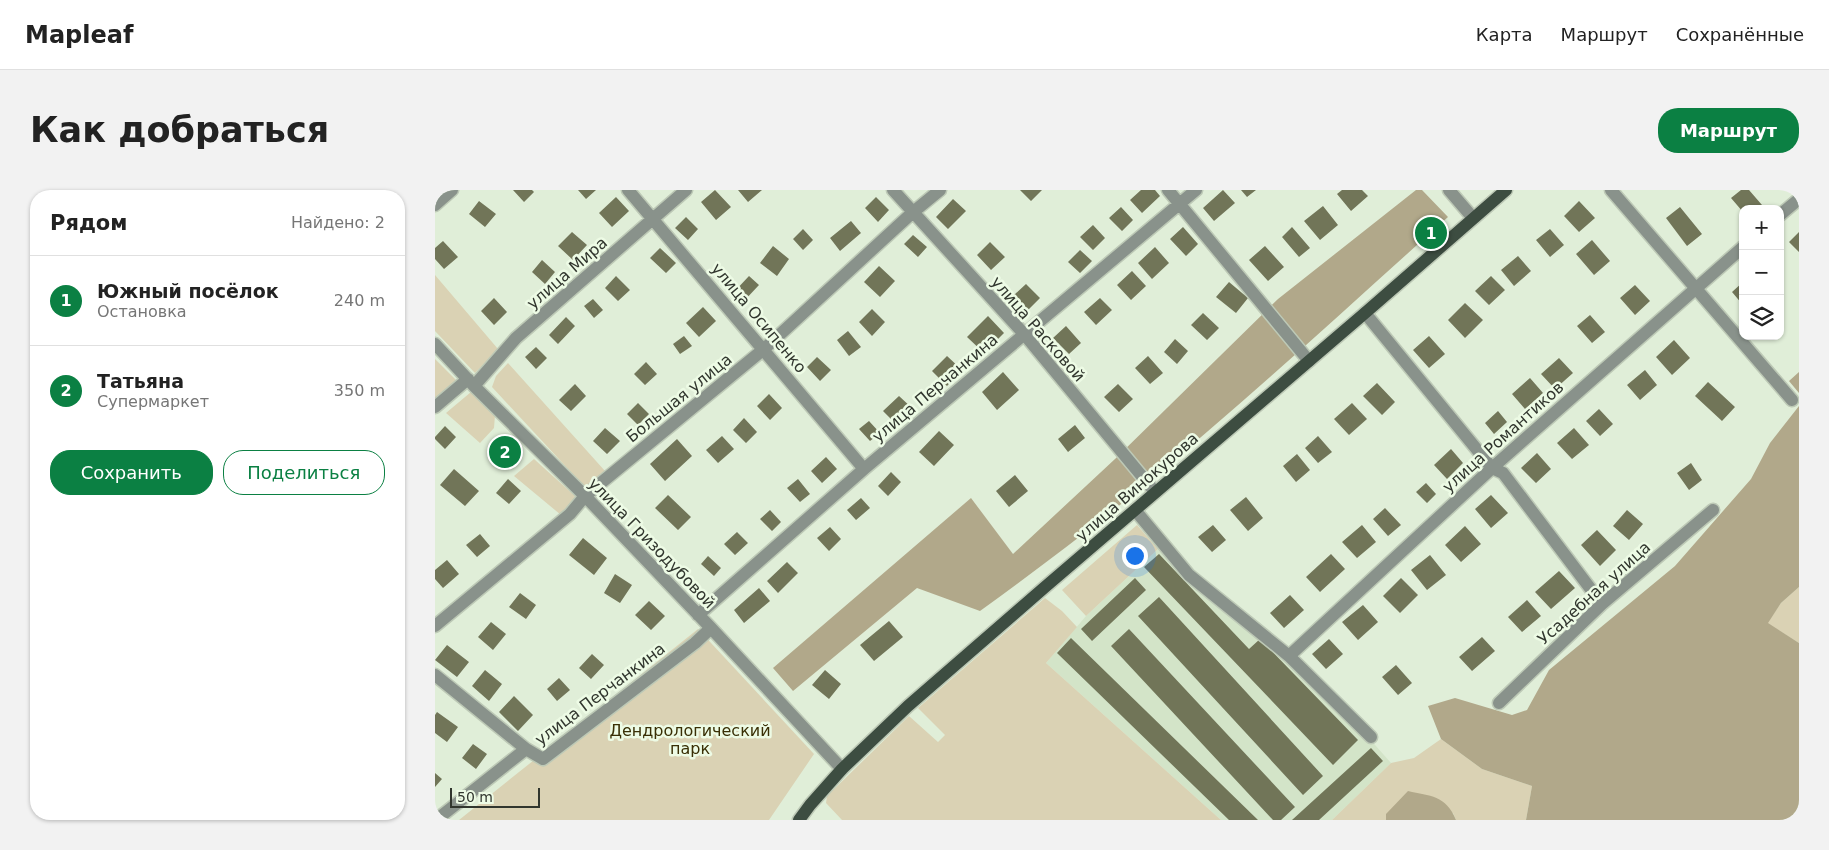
<!DOCTYPE html>
<html lang="ru">
<head>
<meta charset="utf-8">
<style>
  :root { --surface:#fff; --page:#f2f2f2; --text:#222; --muted:#767676; --line:#e0e0e0; --accent:#0b8043 }
  body { margin:0; font-family:"DejaVu Sans",sans-serif; background:var(--page); color:var(--text) }
  .controls { position:absolute; right:15px; top:15px; display:grid; overflow:hidden; border-radius:10px; box-shadow:0 1px 4px #0004 }
  .controls button { width:45px; height:45px; display:grid; place-items:center; padding:0; border:0; border-bottom:1px solid var(--line); background:var(--surface); color:var(--text); font:25px sans-serif }
  .scale { position:absolute; left:15px; bottom:12px; width:90px; box-sizing:border-box; padding-left:5px; border:2px solid #31362e; border-top:0; font-size:14px; line-height:18px; white-space:nowrap; color:#31362e; -webkit-text-stroke:4px #edfbe5; paint-order:stroke }
  .you { position:absolute; left:699px; top:365px; width:18px; height:18px; margin:-12px; border:4px solid #fff; border-radius:50%; background:#1a73e8; box-shadow:0 0 0 8px #1a73e833 }
  .badge { display:grid; place-items:center; width:32px; height:32px; border-radius:50%; background:var(--accent); color:#fff; font-size:16px; font-weight:700 }
  .pin { position:absolute; translate:-50% -50%; border:2px solid #fff; box-shadow:0 1px 5px #0006 }
  .list { margin:0; padding:0; list-style:none }
  h2 { display:flex; justify-content:space-between; align-items:center; height:65px; margin:0; padding:0 20px; font-size:21px }
  h2 small { font-size:16px; font-weight:400; color:var(--muted) }
  .list li { display:grid; grid-template-columns:32px 1fr auto; gap:15px; align-items:center; box-sizing:border-box; height:90px; padding:0 20px; border-top:1px solid var(--line) }
  .list b { display:block; font-size:19px; white-space:nowrap }
  .list p { margin:0; font-size:16px; white-space:nowrap; color:var(--muted) }
  .list em { font-size:16px; font-style:normal; color:var(--muted) }
  .actions { display:flex; gap:10px; padding:15px 20px }
  .actions a { flex:1; padding:11px 0; border:1px solid var(--accent); border-radius:20px; text-align:center; font-size:18px; color:var(--accent) }
  .actions .main { background:var(--accent); color:#fff }
  .icon { flex:none; width:28px; height:28px; fill:none; stroke:currentColor; stroke-width:2; stroke-linecap:round; stroke-linejoin:round }
  .map { position:relative; flex:none; width:1364px; height:630px; overflow:hidden; border-radius:20px }
  header { display:flex; align-items:center; gap:30px; box-sizing:border-box; height:70px; padding:0 25px; background:var(--surface); border-bottom:1px solid var(--line) }
  header strong { font-size:24px }
  nav { display:flex; gap:28px; margin-inline-start:auto; font-size:18px }
  .intro { display:flex; align-items:center; justify-content:space-between; box-sizing:border-box; height:120px; padding:0 30px }
  h1 { margin:0; font-size:35px }
  .button { padding:12px 22px; border-radius:20px; background:var(--accent); color:#fff; font-size:18px; font-weight:700 }
  main { display:flex; gap:30px; padding:0 30px }
  aside { flex:1; background:var(--surface); border-radius:20px; box-shadow:0 1px 4px #0004 }
  .map>svg:first-child { display:block }
  .built { fill:#d3e4c8 }
  .green { fill:#dad2b4 }
  .forest { fill:#b1a88a }
  .building { fill:#717558 }
  .lines { fill:none; stroke-linecap:round; stroke-linejoin:round }
  .minor-casing { stroke:#bdc9b6; stroke-width:15 }
  .major-casing { stroke:#bdc9b6; stroke-width:15 }
  .minor { stroke:#89928b; stroke-width:12 }
  .major { stroke:#3d4d41; stroke-width:12 }
  .labels { text-anchor:middle; dominant-baseline:central; stroke-width:5; stroke-linejoin:round; paint-order:stroke }
  .street-label { font-size:16px; fill:#31362e; stroke:#edfbe5 }
  .park-label { font-size:16px; fill:#392f05; stroke:#edfbe5 }
</style>
</head>
<body>
<header>
<strong>Mapleaf</strong>
<nav><a>Карта</a><a>Маршрут</a><a>Сохранённые</a></nav>
</header>
<div class="intro"><h1>Как добраться</h1><a class="button">Маршрут</a></div>
<main>
<aside>
<h2>Рядом<small>Найдено: 2</small></h2>
<ul class="list">
<li><span class="badge">1</span><div><b>Южный посёлок</b><p>Остановка</p></div><em>240 m</em></li>
<li><span class="badge">2</span><div><b>Татьяна</b><p>Супермаркет</p></div><em>350 m</em></li>
</ul>
<div class="actions"><a class="main">Сохранить</a><a>Поделиться</a></div>
</aside>
<div class="map">
<svg width="1364" height="630" viewBox="0 0 1364 630">
  <rect width="100%" height="100%" fill="#e0eed8"/>
  <path class="built" d="M723,359l26,24 90,74 94,90 23,26 -59,57h-111l-175,-157 40,-47z"/>
  <path class="green" d="M0,85l63,74 -23,24 -40,-42z
    M0,169l23,23 -23,18z
    M73,173l97,108 -15,16 -7,-2 -91,-98 4,-11z
    M36,202l24,23 -1,13 -14,15 -34,-30z
    M99,269l41,37 -1,6 -13,13 -47,-39z
    M702,335l21,24 -72,67 -24,-26z
    M1364,397v56l-32,-20 14,-20z
    M610,408l17,13 15,16 -31,36 175,157h-379l-16,-17 1,-7 82,-80 29,26 7,-7 -27,-27z
    M263,439l116,125 -45,66h-310z
    M1006,549l41,30 50,17 -6,34h-70l-3,-7 -67,1v6h-54l59,-57 23,-5z"/>
  <path class="forest" d="M981,0h6l26,27c-101,91 -201,183 -306,270 -52,43 -107,84 -162,124l-63,-23 -124,103 -20,-23 198,-170 42,56 102,-95 163,-160z
    M1364,182v21l-10,-12z
    M1364,216v181l-18,16 -13,20 31,20v177h-273l6,-34 -50,-17 -41,-30 -13,-33 27,-8 57,17 15,-5 22,-40 126,-104 76,-87 19,-36z
    M973,601c22,5 38,4 48,29h-70v-6z"/>
  <path class="building" d="M78,0h19l2,2 -10,10z
    M143,0h18l-10,9z
    M280,0l16,17 -15,13 -15,-18z
    M303,0h24l-14,12z
    M585,0h22l-11,11z
    M706,0h14l5,6 -18,17 -12,-13z
    M788,0l12,13 -21,18 -11,-13z
    M806,0h15l-9,7z
    M907,0h20l6,6 -17,15 -14,-17z
    M1306,0h8l13,15 -5,4h-14v3l-12,-14z
    M181,7l13,14 -17,16 -13,-14z
    M441,7l13,13 -11,12 -13,-14z
    M518,9l13,12 -18,18 -12,-12z
    M44,11l17,13 -11,13 -16,-13z
    M1144,11l16,17 -16,14 -15,-16z
    M888,16l15,19 -18,15 -16,-19z
    M686,17l12,13 -11,11 -13,-13z
    M1245,17l22,27 -15,12 -21,-28z
    M251,27l12,12 -10,11 -13,-12z
    M416,31l10,12 -21,18 -10,-13z
    M658,35l12,13 -12,12 -13,-13z
    M748,37l15,17 -12,12 -16,-17z
    M857,37l18,21 -11,9 -17,-20z
    M368,39l10,11 -10,10 -10,-11z
    M1115,39l14,16 -14,12 -14,-17z
    M137,42l15,13 -14,15 -15,-14z
    M1364,42v20l-10,-10z
    M478,45l14,12 -9,10 -14,-13z
    M1157,50l18,21 -16,14 -18,-21z
    M8,51l15,16 -14,12 -9,-10v-11z
    M555,52l15,15 -14,13 -14,-15z
    M338,56l16,13 -12,17 -17,-13z
    M830,56l19,21 -16,14 -19,-21z
    M720,57l14,16 -17,16 -14,-16z
    M225,58l16,15 -10,10 -16,-15z
    M645,60l12,11 -12,12 -12,-11z
    M1083,66l13,15 -17,15 -13,-16z
    M107,70l13,12 -10,12 -13,-12z
    M444,76l16,15 -15,16 -16,-15z
    M697,81l14,15 -15,14 -14,-15z
    M181,86l14,14 -12,11 -13,-13z
    M314,86l10,9 -15,16 -10,-9z
    M1056,86l14,14 -16,15 -14,-14z
    M794,92l19,16 -12,15 -20,-16z
    M1308,92v23l-11,-13z
    M591,94l14,14 -12,12 -14,-15z
    M1200,95l15,16 -15,14 -15,-17z
    M59,108l13,14 -13,13 -13,-14z
    M665,108l12,12 -16,15 -12,-13z
    M158,109l10,11 -9,8 -10,-12z
    M1030,113l18,17 -18,18 -17,-18z
    M268,117l13,14 -17,16 -13,-14z
    M437,119l13,13 -13,14 -13,-14z
    M768,123l16,15 -12,12 -16,-15z
    M1155,125l15,17 -13,11 -15,-17z
    M553,126l16,17 -20,20 -17,-16z
    M131,127l9,9 -17,18 -9,-9z
    M631,136l15,17 -12,11 -16,-16z
    M413,141l13,16 -12,9 -12,-16z
    M249,146l8,10 -12,8 -7,-10z
    M994,146l16,18 -16,14 -16,-18z
    M740,149l13,12 -11,13 -13,-12z
    M1239,150l16,18 -18,17 -16,-18z
    M101,157l11,11 -11,11 -11,-12z
    M512,166l15,14 -15,16 -15,-15z
    M713,166l15,17 -13,11 -15,-16z
    M382,167l14,13 -11,11 -13,-14z
    M1124,168l14,15 -18,16 -14,-15z
    M211,172l11,12 -12,11 -11,-11z
    M1210,180l12,15 -17,15 -13,-15z
    M568,182l16,18 -22,20 -15,-18z
    M1095,188l13,15 -18,16 -13,-15z
    M1273,192l27,25 -13,14 -27,-25z
    M942,193l18,19 -13,13 -19,-19z
    M140,194l11,12 -15,15 -12,-11z
    M683,194l15,15 -14,13 -15,-15z
    M334,204l13,14 -12,12 -13,-14z
    M464,206l13,12 -16,16 -13,-13z
    M203,213l11,11 -11,11 -11,-11z
    M917,213l15,16 -18,16 -15,-16z
    M1164,219l14,15 -13,12 -14,-15z
    M1063,221l9,11 -13,12 -9,-11z
    M309,228l13,14 -11,11 -13,-13z
    M434,231l11,12 -10,8 -11,-12z
    M640,235l10,13 -17,14 -10,-13z
    M10,236l11,11 -11,12 -10,-10v-2z
    M170,238l15,13 -13,13 -14,-13z
    M1139,238l15,17 -17,14 -15,-16z
    M504,241l15,14 -20,21 -15,-14z
    M287,246l12,13 -16,14 -12,-13z
    M883,246l14,16 -14,11 -13,-15z
    M65,248l19,17 -9,10 -19,-17z
    M242,249l15,17 -27,25 -15,-17z
    M1016,259l12,14 -16,16 -13,-14z
    M1102,263l14,16 -15,14 -15,-15z
    M862,264l13,16 -14,12 -13,-16z
    M391,267l11,12 -15,14 -11,-12z
    M1256,273l11,17 -13,10 -12,-17z
    M19,279l25,22 -14,15 -25,-21z
    M456,282l10,10 -13,14 -10,-10z
    M580,285l13,16 -19,16 -13,-16z
    M73,289l13,12 -12,13 -13,-11z
    M363,289l12,15 -10,8 -13,-14z
    M991,293l10,11 -9,9 -11,-11z
    M233,305l23,22 -13,13 -23,-22z
    M1056,305l17,18 -17,15 -16,-19z
    M811,307l17,21 -15,13 -18,-21z
    M426,308l9,10 -14,12 -9,-10z
    M950,318l16,17 -13,11 -15,-17z
    M335,320l11,12 -9,9 -12,-12z
    M1192,320l16,14 -14,16 -16,-14z
    M778,335l13,15 -14,12 -14,-15z
    M927,335l14,17 -19,16 -15,-16z
    M1030,336l16,18 -20,18 -16,-17z
    M395,337l11,12 -12,12 -12,-13z
    M1162,340l19,20 -16,16 -19,-21z
    M302,342l11,11 -13,12 -11,-11z
    M45,344l10,12 -13,11 -11,-12z
    M148,348l24,20 -13,17 -25,-20z
    M724,364l90,95 11,-10 98,101 -25,25 -189,-198z
    M896,364l14,15 -25,23 -14,-15z
    M995,365l16,20 -19,15 -16,-20z
    M273,366l13,12 -7,8 -13,-12z
    M12,370l12,14 -16,14 -8,-9v-9z
    M352,372l11,11 -20,20 -11,-12z
    M1124,381l16,17 -24,21 -16,-17z
    M180,384l17,11 -12,18 -16,-10z
    M700,388l11,12 -54,51 -11,-12z
    M966,388l17,17 -18,18 -17,-17z
    M324,398l11,13 -26,22 -10,-13z
    M85,403l16,12 -10,14 -17,-12z
    M855,405l14,15 -20,18 -14,-15z
    M724,407l164,179 -20,19 -165,-179z
    M1092,410l14,16 -19,16 -14,-15z
    M214,411l16,15 -14,14 -16,-15z
    M928,415l15,17 -20,18 -16,-18z
    M454,431l14,16 -29,24 -14,-16z
    M56,432l15,12 -13,16 -15,-13z
    M694,439l166,178 -14,13h-8l-162,-174z
    M1047,447l13,14 -23,20 -13,-14z
    M636,448l187,182h-29l-172,-167z
    M894,449l14,15 -17,15 -14,-15z
    M12,455l22,17 -12,15 -22,-17z
    M157,464l12,11 -13,14 -12,-11z
    M961,475l16,18 -14,12 -16,-18z
    M50,480l17,14 -13,17 -17,-15z
    M390,480l16,14 -12,15 -17,-14z
    M124,488l11,12 -13,11 -10,-12z
    M79,506l19,19 -15,16 -19,-19z
    M2,522l21,15 -11,15 -12,-9v-18z
    M38,554l14,10 -11,15 -14,-11z
    M936,558l12,13 -64,59h-27z
    M0,583l7,6 -7,8z"/>
  <g class="lines">
    <defs>
      <path id="minor" d="M193,0l236,279
        M458,0l131,144 131,158
        M733,0l141,171
        M1014,0l24,28
        M1176,0l181,210
        M0,15l17,-15
        M1345,25l19,-16
        M930,123l127,155 11,5 99,131
        M0,154l39,42 111,110 126,132 131,141
        M39,196l42,-48 170,-148
        M0,217l33,-28
        M700,320l54,65 100,81 82,81
        M263,425l166,-146 332,-279
        M0,436l135,-112 15,-18 179,-147 148,-136 28,-23
        M854,466l203,-188 251,-221
        M0,485l91,74
        M1064,513l103,-99 111,-94
        M1,630l90,-71 17,10 152,-116 16,-15"/>
      <path id="major" d="M364,630l11,-15 32,-36 66,-63 137,-119 320,-274 141,-123"/>
    </defs>
    <use href="#minor" class="minor-casing"/>
    <use href="#major" class="major-casing"/>
    <use href="#minor" class="minor"/>
    <use href="#major" class="major"/>
  </g>
  <g class="labels">
    <g class="street-label">
      <text transform="translate(132 83) rotate(-41)">улица Мира</text>
      <text transform="translate(324 128) rotate(50)">улица Осипенко</text>
      <text transform="translate(603 139) rotate(49)">улица Расковой</text>
      <text transform="translate(500 198) rotate(-40)">улица Перчанкина</text>
      <text transform="translate(244 208) rotate(-39)">Большая улица</text>
      <text transform="translate(1068 247) rotate(-42)">улица Романтиков</text>
      <text transform="translate(702 297) rotate(-41)">улица Винокурова</text>
      <text transform="translate(217 353) rotate(46)">улица Гризодубовой</text>
      <text transform="translate(1159 403) rotate(-42)">Усадебная улица</text>
      <text transform="translate(165 504) rotate(-37)">улица Перчанкина</text>
    </g>
    <g class="park-label">
      <text x="255" y="540">Дендрологический<tspan x="255" dy="18">парк</tspan></text>
    </g>
  </g>
</svg>
<div class="controls">
<button>+</button>
<button>−</button>
<button><svg class="icon" aria-label="layers" viewBox="0 0 24 24"><path d="M12 4l9 5-9 5-9-5zM3 14l9 5 9-5"/></svg></button>
</div>
<div class="scale">50 m</div>
<div class="you"></div>
<div class="pin badge" style="left:996px;top:43px">1</div>
<div class="pin badge" style="left:70px;top:262px">2</div>
</div>
</main>
</body>
</html>
